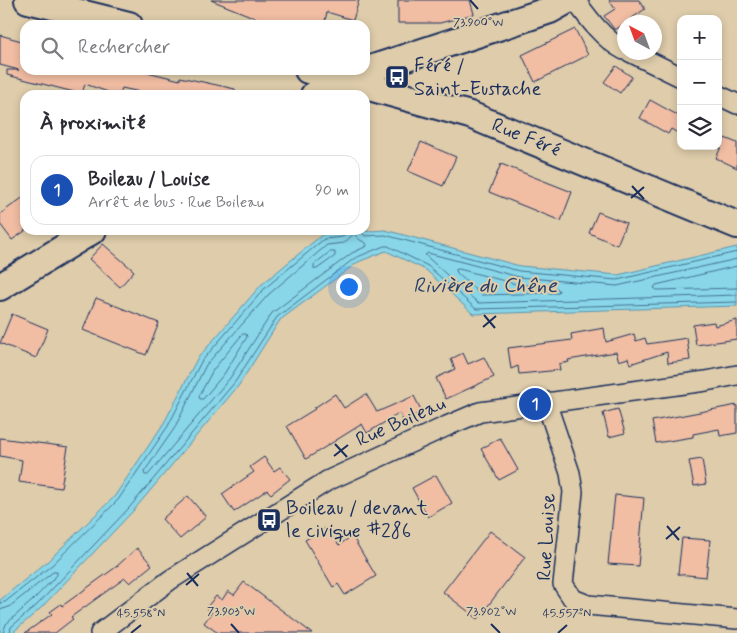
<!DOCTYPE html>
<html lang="fr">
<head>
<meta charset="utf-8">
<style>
  :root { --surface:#fff; --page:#f2f2f3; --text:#2b2b33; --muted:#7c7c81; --line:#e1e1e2; --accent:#db2777 }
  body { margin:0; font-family:Mynerve,sans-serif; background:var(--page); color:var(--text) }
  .controls { position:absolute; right:15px; top:15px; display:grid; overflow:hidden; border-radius:10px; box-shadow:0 2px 8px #0003 }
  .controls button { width:45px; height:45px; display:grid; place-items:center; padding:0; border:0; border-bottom:1px solid var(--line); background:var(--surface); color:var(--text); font:25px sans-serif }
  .compass { position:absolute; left:617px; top:15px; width:45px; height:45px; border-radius:50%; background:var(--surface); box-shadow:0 2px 8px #0003; rotate:319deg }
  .you { position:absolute; left:348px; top:286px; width:18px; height:18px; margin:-12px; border:4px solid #fff; border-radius:50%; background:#1a73e8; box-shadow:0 0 0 8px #1a73e833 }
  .badge { display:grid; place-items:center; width:32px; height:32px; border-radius:50%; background:var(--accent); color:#fff; font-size:16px; font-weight:700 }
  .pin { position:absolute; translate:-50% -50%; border:2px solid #fff; box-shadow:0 1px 5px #0006 }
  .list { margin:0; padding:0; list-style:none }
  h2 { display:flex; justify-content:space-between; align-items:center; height:65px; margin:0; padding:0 20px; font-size:21px }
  h2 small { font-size:16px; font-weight:400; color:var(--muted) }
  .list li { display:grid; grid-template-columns:32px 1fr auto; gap:15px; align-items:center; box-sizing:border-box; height:70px; margin:0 10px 10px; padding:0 10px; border:1px solid var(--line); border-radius:15px }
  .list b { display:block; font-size:19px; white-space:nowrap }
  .list p { margin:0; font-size:16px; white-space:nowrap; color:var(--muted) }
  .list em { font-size:16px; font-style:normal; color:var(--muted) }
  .icon { flex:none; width:28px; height:28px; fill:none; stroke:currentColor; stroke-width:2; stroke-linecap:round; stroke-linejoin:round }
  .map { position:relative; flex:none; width:737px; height:633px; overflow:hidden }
  .search { position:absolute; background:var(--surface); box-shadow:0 2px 8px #0003; left:20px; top:20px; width:350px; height:55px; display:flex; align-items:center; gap:12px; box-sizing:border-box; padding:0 18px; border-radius:15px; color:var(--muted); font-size:19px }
  .panel { position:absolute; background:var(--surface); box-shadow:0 2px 8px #0003; left:20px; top:90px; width:350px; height:145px; border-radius:15px }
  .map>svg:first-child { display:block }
  .water { fill:#88d6e7; stroke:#5c93b0 }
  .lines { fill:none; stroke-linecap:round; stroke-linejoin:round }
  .shore { stroke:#477295; stroke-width:1 }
  .building { fill:#f1bda3; stroke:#1b2f5e }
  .street-casing { stroke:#1b2f5e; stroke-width:22 }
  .secondary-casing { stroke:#1b2f5e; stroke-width:30 }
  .street { stroke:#deccaa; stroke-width:19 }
  .secondary { stroke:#deccaa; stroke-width:26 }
  .ticks { fill:none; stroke:#1b2f5e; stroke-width:2 }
  .labels { text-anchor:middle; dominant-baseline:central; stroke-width:4; stroke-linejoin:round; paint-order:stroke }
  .poi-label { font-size:20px; fill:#1b2f5e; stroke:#deccaa; text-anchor:start }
  .street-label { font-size:20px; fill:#1b2f5e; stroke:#deccaa }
  .water-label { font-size:21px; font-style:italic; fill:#26406c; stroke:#deccaa }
  .ticks-label { font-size:12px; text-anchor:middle; fill:#1b2f5e; stroke:#deccaa; stroke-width:4; stroke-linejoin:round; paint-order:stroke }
</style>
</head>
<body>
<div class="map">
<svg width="737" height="633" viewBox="0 0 737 633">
  <rect width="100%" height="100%" fill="#deccaa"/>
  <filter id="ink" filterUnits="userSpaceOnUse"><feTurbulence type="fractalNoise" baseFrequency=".02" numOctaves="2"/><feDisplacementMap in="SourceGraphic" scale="10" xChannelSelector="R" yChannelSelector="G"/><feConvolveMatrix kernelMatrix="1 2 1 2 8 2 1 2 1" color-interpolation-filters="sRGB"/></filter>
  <g filter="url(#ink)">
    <path class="water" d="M385,230l135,36 98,9 119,-28v59l-264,8 -47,-44 -40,-19 -28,11 -78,58 -41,65 -106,126 -93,98 -28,24h-12v-33l48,-39 66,-64 50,-74 33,-64 64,-74 62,-51z"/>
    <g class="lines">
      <path class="shore" d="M360,230l5,6 20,-1 134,36 98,9 120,-28
        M354,234l6,6 6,3 1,3 -15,7 -80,60 -42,65 -82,97h-3l-1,-3 30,-43 32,-64 63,-71 58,-49 17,-2z
        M330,252h5v4l-18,13h-3v-4z
        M737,259l-120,27 -98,-9 -91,-24 -3,2 53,48 259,-8
        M737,266l-81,19 -2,3 3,2 80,-2
        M459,269l57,15 41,4 2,3 -2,2 -76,2 -24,-22 -1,-3z
        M243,334h3l1,3 -23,37 -21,25h-3l-1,-3 14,-26z
        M0,603l5,-1 47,-37 66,-65 50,-74 33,-64 63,-73 60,-50 18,-2 3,-3v-4
        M0,610l9,-3 44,-35h4v3l-25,26 -26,23 -3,9
        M10,633l1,-6 26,-22 92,-97 106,-126 42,-65 78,-59 29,-12h4l40,20 48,43 261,-7"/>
    </g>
    <path class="building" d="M211,0h148l-6,20 -26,-8 -3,13h-51z
      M398,0h72l4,14 -34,9h-42z
      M609,0h30l6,9 -30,21 -11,-14 11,-7z
      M575,29l13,26 -53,27 -13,-27z
      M0,35l25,7v28h114l41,10v-3l55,12v6h-81l-32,-7 -2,7h-3l-32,-11 -3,10 -75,-19v-5h12l-19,-5z
      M616,66l16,11 -12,16 -16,-11z
      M650,100l31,17v18l-10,-6 -3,5 -28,-16z
      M725,138l12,5v25l-21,-10z
      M421,142l35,15 -13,29 -35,-15z
      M501,164l71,28 -11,29 -72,-29z
      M25,196v35l-13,9 -12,-16v-10z
      M598,212l28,11 -9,22 -28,-12z
      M103,244l31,27 -14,16 -31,-28z
      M96,298l63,25 -13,32 -63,-25z
      M12,314l36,15 -12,29 -36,-15z
      M737,320v19l-41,6 -3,-20 21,-3 1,4z
      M604,328l2,14 28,-8 2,7 9,-3 2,6 40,-6 3,22 -22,3 -1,-11 -37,12 -2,-6 -9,3 -3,-9 -48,8 1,2 -10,2 1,6 -41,4 -1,-8 -7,3 -3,-21 64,-8 -1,-6z
      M463,353l5,11 16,-7 10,20 -48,22 -10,-21 19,-9 -4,-10z
      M335,394l9,14 22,-14 11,18 37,-16 8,16 -19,9 -3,-8 -33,20 -5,-9 -56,35 -19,-33 28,-17 -1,-1z
      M737,405v28l-17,3 -1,-7 -26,5v3l-37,6 -4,-22z
      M618,409l7,24 -16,4 -6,-24z
      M0,438l68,9 -7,41 -42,-6 3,-22 -22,-4z
      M500,438l18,32 -19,10 -18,-31z
      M264,457l10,14 6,-4 10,12 -19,15 -4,-4 -33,22 -12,-18 32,-22 -4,-5z
      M702,459l4,25 -12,2 -5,-25z
      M436,475l16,28 -24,14 -16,-29z
      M615,495l29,3 -6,68 -30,-2z
      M188,496l18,21 -26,22 -18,-20z
      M326,528l13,17 13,-9 24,40 -31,19 -7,-11 -5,3 -28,-47z
      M490,531l35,26 -47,62 -35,-27z
      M682,538l28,2 -4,37 -28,-3z
      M137,548l15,17 -22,18 -5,-5 -54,39 2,2 -18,14h-30l27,-19 -2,-2 11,-8 1,2 54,-39z
      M244,582l68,51h-94l-14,-10 8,-11 -6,-4 10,-12 6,4 6,-9 6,4z"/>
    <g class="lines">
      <defs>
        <path id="street" d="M575,0c13,18 29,40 49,50
          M630,52l51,25
          M718,95l19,9
          M546,402l24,71 3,19 -10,92 10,15 15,6 149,14
          M100,633l70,-53 157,-99 120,-55 33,-14 226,-31 31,-6"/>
        <path id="secondary" d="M28,0l101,25
          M308,70l162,45 267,110
          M314,95l26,-16 210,-69 18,-10
          M0,287l93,-57"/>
      </defs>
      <use href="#street" class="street-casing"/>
      <use href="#secondary" class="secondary-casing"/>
      <use href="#street" class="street"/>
      <use href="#secondary" class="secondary"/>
    </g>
  </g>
  <path class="ticks" d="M470,0l8,9M632,186l12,13M631,198l13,-11M484,315l11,13M483,327l13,-11M335,444l12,13M334,456l14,-11M667,526l12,14M666,539l14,-12M187,573l11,13M186,585l13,-11M231,624l8,9M491,624l9,9M131,633l10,-8M558,633l9,-8"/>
  <defs>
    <symbol id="bus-square" viewBox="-11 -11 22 22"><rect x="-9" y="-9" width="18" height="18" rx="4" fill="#1b2f5e" stroke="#deccaa"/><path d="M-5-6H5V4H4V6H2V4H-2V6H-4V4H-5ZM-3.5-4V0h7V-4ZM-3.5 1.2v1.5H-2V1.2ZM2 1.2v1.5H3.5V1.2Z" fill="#fff"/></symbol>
  </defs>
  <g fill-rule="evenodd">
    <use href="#bus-square" x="383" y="63" width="28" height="28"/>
    <use href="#bus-square" x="255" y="506" width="28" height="28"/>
  </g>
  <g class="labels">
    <g class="poi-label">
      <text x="414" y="66">Féré /<tspan x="414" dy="23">Saint-Eustache</tspan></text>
      <text x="286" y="508">Boileau / devant<tspan x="286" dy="23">le civique #286</tspan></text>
    </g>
    <g class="street-label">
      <text transform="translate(526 138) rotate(22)">Rue Féré</text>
      <text transform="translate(401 422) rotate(-24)">Rue Boileau</text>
      <text transform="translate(547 537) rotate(-87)">Rue Louise</text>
    </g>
    <g class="water-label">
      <text x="485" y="286">Rivière du Chêne</text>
    </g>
  </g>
  <g class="ticks-label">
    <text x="478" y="26">73.900°W</text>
    <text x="231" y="615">73.903°W</text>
    <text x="491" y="615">73.902°W</text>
    <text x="141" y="617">45.558°N</text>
    <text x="567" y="617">45.557°N</text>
  </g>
</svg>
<div class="controls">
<button>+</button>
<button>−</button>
<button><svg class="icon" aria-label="layers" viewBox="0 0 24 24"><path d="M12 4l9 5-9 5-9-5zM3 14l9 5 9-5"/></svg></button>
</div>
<svg class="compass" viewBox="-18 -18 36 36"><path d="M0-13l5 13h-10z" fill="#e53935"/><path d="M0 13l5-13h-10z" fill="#7c7c81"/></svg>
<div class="you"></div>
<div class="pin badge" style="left:535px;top:404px;background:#1a4fb4">1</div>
<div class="search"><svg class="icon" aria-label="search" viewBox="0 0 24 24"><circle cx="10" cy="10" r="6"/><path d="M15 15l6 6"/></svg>Rechercher</div>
<section class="panel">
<h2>À proximité<small></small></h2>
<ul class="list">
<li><span class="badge" style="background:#1a4fb4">1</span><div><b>Boileau / Louise</b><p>Arrêt de bus · Rue Boileau</p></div><em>90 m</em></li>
</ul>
</section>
</div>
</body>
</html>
